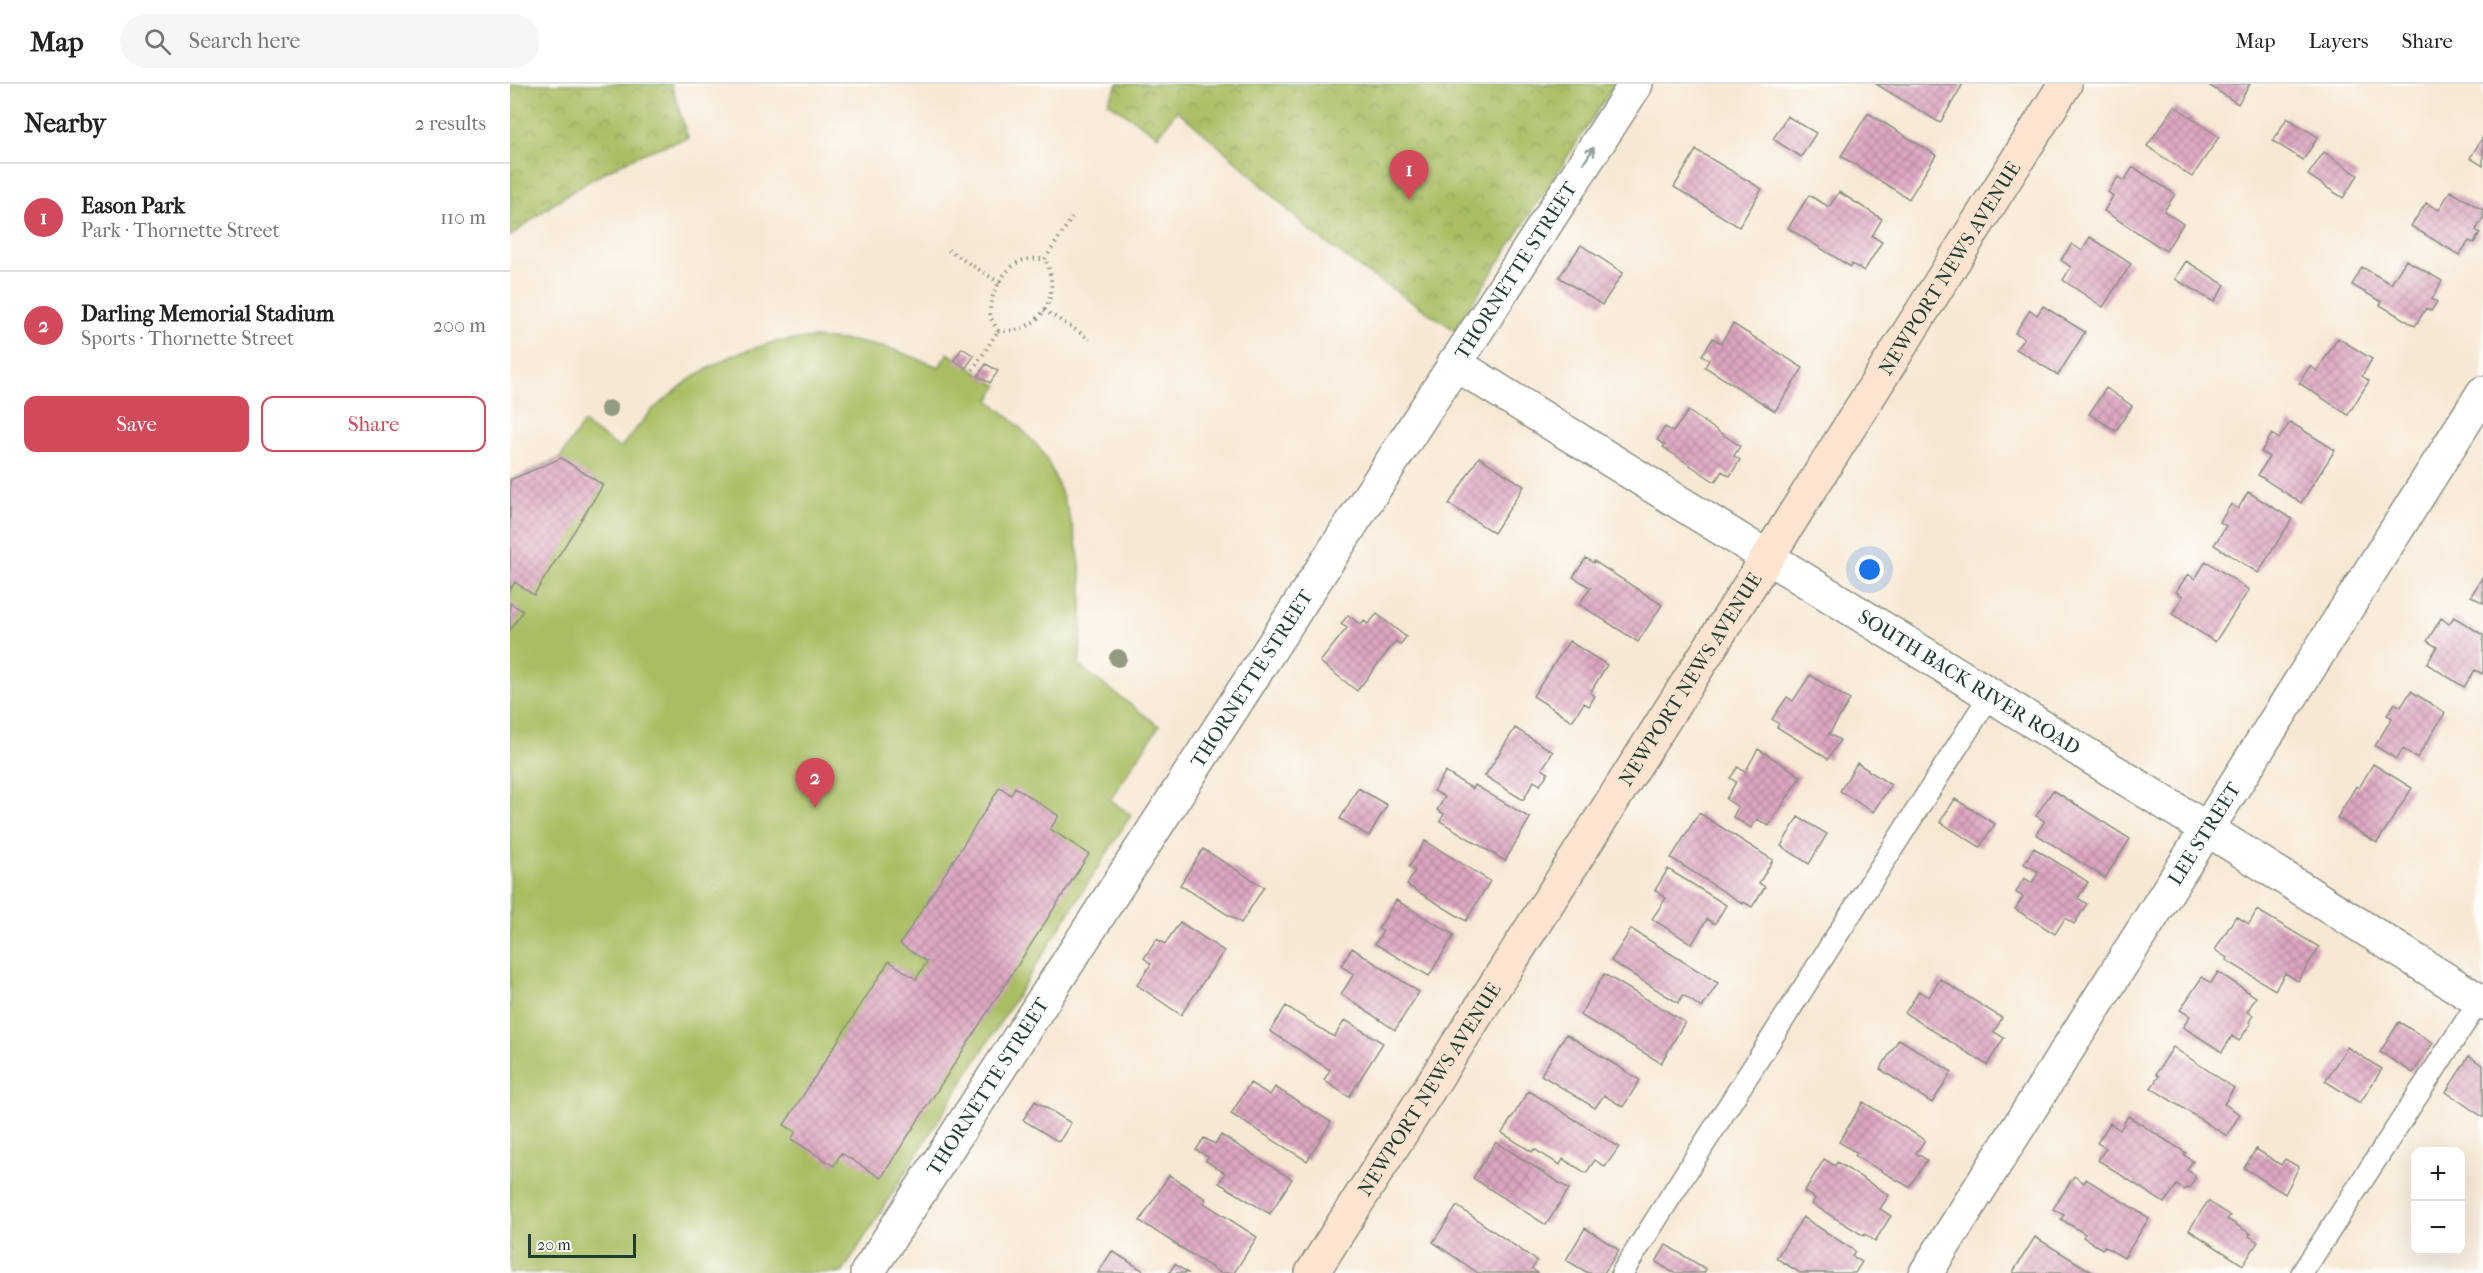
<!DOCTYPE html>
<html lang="en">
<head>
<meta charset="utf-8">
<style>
  :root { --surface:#fff; --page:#f6f6f6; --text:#222; --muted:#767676; --line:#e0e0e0; --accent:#d1495b }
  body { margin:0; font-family:"IM FELL French Canon",serif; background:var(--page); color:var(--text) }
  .controls { position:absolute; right:18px; bottom:18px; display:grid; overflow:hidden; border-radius:12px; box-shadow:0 6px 24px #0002 }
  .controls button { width:54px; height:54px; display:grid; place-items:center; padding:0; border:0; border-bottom:2px solid var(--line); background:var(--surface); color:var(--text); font:30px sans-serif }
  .scale { position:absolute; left:18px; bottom:15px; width:108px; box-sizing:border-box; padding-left:6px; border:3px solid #1f3d34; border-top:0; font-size:16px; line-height:21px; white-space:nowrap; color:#1f3d34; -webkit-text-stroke:4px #fdfcf7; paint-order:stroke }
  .you { position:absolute; left:1360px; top:486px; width:21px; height:21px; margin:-15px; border:4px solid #fff; border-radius:50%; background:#1a73e8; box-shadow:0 0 0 9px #1a73e833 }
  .badge { display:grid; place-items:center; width:39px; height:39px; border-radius:50%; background:var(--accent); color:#fff; font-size:20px; font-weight:700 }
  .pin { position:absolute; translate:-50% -50px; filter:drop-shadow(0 2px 3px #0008) }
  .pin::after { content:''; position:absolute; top:32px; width:21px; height:18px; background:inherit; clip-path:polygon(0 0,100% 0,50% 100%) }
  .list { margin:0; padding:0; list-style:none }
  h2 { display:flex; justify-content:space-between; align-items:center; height:78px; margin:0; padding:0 24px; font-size:26px }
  h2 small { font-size:20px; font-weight:400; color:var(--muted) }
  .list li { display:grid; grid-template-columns:39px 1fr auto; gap:18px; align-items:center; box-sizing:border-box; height:108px; padding:0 24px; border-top:2px solid var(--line) }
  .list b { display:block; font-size:22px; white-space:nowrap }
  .list p { margin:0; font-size:20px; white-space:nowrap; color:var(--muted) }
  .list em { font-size:20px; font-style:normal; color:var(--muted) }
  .actions { display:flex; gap:12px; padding:18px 24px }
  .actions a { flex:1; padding:14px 0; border:2px solid var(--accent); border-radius:12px; text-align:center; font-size:21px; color:var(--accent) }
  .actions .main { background:var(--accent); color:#fff }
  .icon { flex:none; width:33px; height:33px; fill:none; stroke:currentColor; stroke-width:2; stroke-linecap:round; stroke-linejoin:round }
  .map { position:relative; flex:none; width:1973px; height:1189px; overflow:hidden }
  header { display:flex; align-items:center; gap:36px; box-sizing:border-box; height:84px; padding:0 30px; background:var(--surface); border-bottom:2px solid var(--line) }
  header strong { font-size:28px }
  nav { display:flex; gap:33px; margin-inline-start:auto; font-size:21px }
  .search { width:420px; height:54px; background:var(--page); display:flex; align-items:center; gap:15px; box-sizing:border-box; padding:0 21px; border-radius:33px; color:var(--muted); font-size:22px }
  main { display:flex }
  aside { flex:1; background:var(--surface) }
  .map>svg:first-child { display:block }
  .park { fill:url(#park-crowns); stroke:#647e4b; stroke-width:1.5 }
  .garden { fill:#a9be62; stroke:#647e4b; stroke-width:1.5 }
  .building { fill:url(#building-cross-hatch) }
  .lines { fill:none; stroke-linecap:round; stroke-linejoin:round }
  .lane-casing { stroke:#8b9284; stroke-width:24 }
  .street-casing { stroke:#8b9284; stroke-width:36 }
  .secondary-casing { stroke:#8b9284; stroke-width:36 }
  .path { stroke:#8b9284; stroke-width:4; stroke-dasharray:1.5 4.5; stroke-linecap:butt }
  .lane { stroke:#fff; stroke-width:21 }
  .street { stroke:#fff; stroke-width:33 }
  .secondary { stroke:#fde4d1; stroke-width:33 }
  .tree { fill:#939c83 }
  .oneway { stroke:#8f9e9a }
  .labels { text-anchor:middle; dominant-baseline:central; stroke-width:5; stroke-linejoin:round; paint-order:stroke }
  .street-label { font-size:20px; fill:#1f3d34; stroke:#fdfcf7 }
</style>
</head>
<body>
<header>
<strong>Map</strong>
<div class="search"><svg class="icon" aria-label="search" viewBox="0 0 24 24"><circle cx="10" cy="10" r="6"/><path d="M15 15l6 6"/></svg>Search here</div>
<nav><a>Map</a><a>Layers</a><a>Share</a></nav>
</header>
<main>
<aside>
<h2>Nearby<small>2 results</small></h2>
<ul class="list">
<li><span class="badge">1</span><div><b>Eason Park</b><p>Park · Thornette Street</p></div><em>110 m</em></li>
<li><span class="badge">2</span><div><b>Darling Memorial Stadium</b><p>Sports · Thornette Street</p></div><em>200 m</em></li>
</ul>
<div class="actions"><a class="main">Save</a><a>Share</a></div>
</aside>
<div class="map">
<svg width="1973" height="1189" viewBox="0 0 1973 1189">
  <defs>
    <pattern id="park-crowns" width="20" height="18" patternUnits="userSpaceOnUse" patternTransform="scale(1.5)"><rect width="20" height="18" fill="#a9be62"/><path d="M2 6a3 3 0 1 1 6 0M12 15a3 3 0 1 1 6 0" fill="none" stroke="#899c52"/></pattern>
    <pattern id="building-cross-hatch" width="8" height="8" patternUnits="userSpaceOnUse" patternTransform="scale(1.5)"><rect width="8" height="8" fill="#dea5c1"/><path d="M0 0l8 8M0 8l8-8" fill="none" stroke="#b3889e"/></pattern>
  </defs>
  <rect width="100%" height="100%" fill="#fdfcf7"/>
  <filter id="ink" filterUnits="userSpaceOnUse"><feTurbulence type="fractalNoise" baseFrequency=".0167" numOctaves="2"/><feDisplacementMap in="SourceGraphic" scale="12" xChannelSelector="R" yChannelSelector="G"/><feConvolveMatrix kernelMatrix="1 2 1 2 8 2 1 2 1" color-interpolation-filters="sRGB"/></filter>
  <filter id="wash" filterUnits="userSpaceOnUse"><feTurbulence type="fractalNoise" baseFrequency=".008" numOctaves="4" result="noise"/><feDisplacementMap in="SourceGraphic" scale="24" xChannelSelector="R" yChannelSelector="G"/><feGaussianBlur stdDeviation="1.35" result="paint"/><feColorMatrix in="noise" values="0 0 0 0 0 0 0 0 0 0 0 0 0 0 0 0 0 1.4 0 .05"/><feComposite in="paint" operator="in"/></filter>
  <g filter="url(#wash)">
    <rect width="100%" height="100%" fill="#f7e8d4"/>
    <path class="park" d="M0,0h161l17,54c-20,7 -42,13 -61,23 -42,20 -81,46 -117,76z
      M608,0h497l-154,236 -5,11 -96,-63 -50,-37 -65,-62 -68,-59 -19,26 -50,-34z"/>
    <path class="garden" d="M304,254l39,3 42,9 44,17 9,-14 50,33 -9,14c18,15 35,30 50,48 11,14 18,33 24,50 23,59 21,105 16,168l80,60 -49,74 21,15 -289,458h-332v-793l50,-22 23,-35 37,25 32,-38 41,-33 40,-22 41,-13z"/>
    <g id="blocks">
      <path class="building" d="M1366,0h87l-23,39z
        M1697,0h43l-12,20z
        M1665,22l44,31 -27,40 -45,-31z
        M1358,29l68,42 -27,44 -68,-43z
        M1277,32l29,17 -15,24 -28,-18z
        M1777,34l31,19 -15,23 -30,-19z
        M1973,53v29l-13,-8z
        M1186,66l66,39 -23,38 -65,-40z
        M1814,68l34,23 -15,23 -35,-23z
        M1623,83l42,27 -11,17 19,13 -17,27 -62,-40 9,-15 -5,-4 10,-15 6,4z
        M1940,107l33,19v8l-7,12 4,3 -6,10 -5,-2 -10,14 -48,-29 15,-23 13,7z
        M1329,108l43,27 -10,17 10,6 -18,29 -12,-7 -1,3 -63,-39 21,-33 20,12z
        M1580,153l41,27 -28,43 -40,-27 8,-13 -10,-7 6,-9 5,-7 10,7z
        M1071,161l42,28 -21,32 -43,-28z
        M1896,176l36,21 -10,18 5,3 -6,9 -5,-3 -11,18 -35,-21 2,-3 -30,-17 10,-18 29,17z
        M1676,177l39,24 -11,17 -39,-23z
        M1533,222l42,26 -27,43 -42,-26 8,-11 -9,-5 15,-23 7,5z
        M1223,240l70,44 -28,43 -70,-44 4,-7 -7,-5 11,-17 8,5z
        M1828,254l34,21 -10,17 7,5 -21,34 -49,-32 11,-17 7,5z
        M452,264l12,8 -8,12 -12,-8z
        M476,280l12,7 -8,12 -12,-7z
        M1596,304l26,18 -16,25 -27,-17z
        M1178,327l52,35 -6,10 6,4 -10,16 -8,-5 -7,11 -52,-35 2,-2 -8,-5 8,-13 8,5z
        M1780,338l45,28 -34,53 -43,-28 11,-18 -8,-5 11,-18 7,5z
        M969,373l45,29 -30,47 -45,-29z
        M51,374l42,27 -69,110 -19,-13 -5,8v-110z
        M1738,408l44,27 -34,54 -44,-28 12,-19 -6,-4 11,-18 7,5z
        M1076,474l7,5 1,-2 68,44 -24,37 -59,-38 12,-16 -18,-11z
        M1696,477l43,29 -34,52 -43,-28 11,-18 -7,-4 12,-18 7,5z
        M1973,492v27l-12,-7z
        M0,519l13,8 -13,20z
        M867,530l29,23 -6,8 -4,-4 -39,50 -37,-29 27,-34 -6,-4 7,-9 13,10 3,-4 4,3z
        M1944,533l29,18v39l-8,-4 -11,17 -37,-23 10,-17 -10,-6 14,-23 8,6z
        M1059,557l38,24 -17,28 5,3 -6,10 -5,-3 -12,18 -39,-25z
        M1300,591l40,25 -21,34 11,6 -12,19 -51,-32 2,-3 -7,-5 15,-22 6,4z
        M1901,607l34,22 -28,45 -14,-9 -7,10 -21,-13 17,-28 -5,-3 8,-12 6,4z
        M1005,644l38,24 -11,17 6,4 -8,12 -6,-4 -11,19 -38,-24z
        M1248,665l43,27 -32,50 -12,-7 -6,9 -18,-11 5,-10 -12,-8 10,-17 -6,-4 8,-11 7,5z
        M1347,679l34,22 -18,27 -33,-21z
        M1863,680l39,24 -35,55 -40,-25 19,-32 3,2z
        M935,688l28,17 2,-4 55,33 -25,43 -65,-40 4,-7 -7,-4 8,-13 -11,-6z
        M490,703l11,8 4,-8 44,29 -9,13 39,25 -208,324 -40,-25 -7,13 -43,-27 5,-7 -12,-7 105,-164 27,18 11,-17 -27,-18z
        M848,704l29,17 -18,31 -29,-17z
        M1543,706l77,49 -25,39 -69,-44 9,-13 -9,-5z
        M1445,715l40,25 -15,23 -40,-25z
        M1189,729l74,47 -14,23 6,4 -13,20 -8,-5 -1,2 -72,-46z
        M1288,733l29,17 -18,30 -28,-18z
        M915,757l65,40 -24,40 -59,-36 8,-14 -6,-4z
        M1524,764l54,34 -10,16 9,6 -13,20 -9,-6 -10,16 -40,-25 8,-12 -7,-5 8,-14 8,5 7,-11 -15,-8z
        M693,765l61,38 -23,36 -61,-38z
        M1158,785l58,36 -11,19 -8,-5 -15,25 -40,-25 14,-21 -11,-8z
        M886,816l58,35 -25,41 -54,-32 8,-13 -5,-2z
        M1747,826l62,37 -21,34 -13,-8 -10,17 -49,-30 1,-2 -12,-8 21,-34 13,8z
        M670,838l44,29 -43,64 -44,-30 14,-21 -7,-6 13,-19 8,5z
        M1121,845l87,54 -16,25 -19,-13 -5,8 -67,-42z
        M842,864l67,44 -24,38 -54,-36 13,-20 -13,-8z
        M1708,888l38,25 -9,15 6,3 -4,7 2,1 -12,18 -7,-5 -10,16 -39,-25 7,-11 -10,-6 22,-33 9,6z
        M1094,890l81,48 -24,41 -81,-48z
        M1430,895l62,39 -8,14 10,6 -17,27 -82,-52 14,-22 10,6z
        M776,922l48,31 11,-17 38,23 -34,54 -25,-17 6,-10 -60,-39z
        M1889,938l34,21 -20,30 -33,-21z
        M1056,950l74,46 -17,27 -19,-12 -9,13 -54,-33z
        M1389,955l53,33 -20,31 -52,-34z
        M1663,963l61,41 -10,16 16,10 -13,22 -76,-48 8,-12 -3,-2z
        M1837,963l35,22 -22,34 -35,-22z
        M1959,972l14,10v51l-37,-25z
        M740,999l20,12 5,-8 56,35 -24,39 -76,-47z
        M1019,1007l90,56 -14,20 -10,-7 -9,13 -23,-14 -3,6 -26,-16 -2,3 -30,-19z
        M525,1017l36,22 -12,19 -36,-22z
        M1353,1018l62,38 -9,13 11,7 -18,27 -54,-31 2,-3 -18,-11z
        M1618,1032l58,37 -2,2 9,6 -6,9 8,5v3l-6,11 -3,-1 -2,2 -7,-5 -13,18 -66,-43 8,-12 -9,-5 13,-20 10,7z
        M711,1051l71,44 -22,35 -51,-31 6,-10 -19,-12 2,-4 -12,-7 8,-12 11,6z
        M986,1058l73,47 -23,36 -73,-47z
        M1746,1065l25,16 4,-6 14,8 -14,27 -41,-26z
        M1314,1075l11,7 2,-4 52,33 -9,14 11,7 -16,25 -10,-7 -1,2 -52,-32 3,-6 -11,-6z
        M659,1091l37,24 -2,4 53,34 -23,36h-14l-80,-52z
        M1564,1092l10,7 2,-4 63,39 -25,40 -20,-12 -2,3 -19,-12 2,-3 -24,-15 3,-4 -11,-6z
        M1698,1117l22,15 -3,3 24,15 -2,2 9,6 -15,23 -54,-35z
        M947,1122l80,55 -5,8 6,4h-60l-45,-31z
        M1293,1133l52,34 -3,5 10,6 -7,11h-55l-24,-15z
        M1075,1144l34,22 -15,23h-16l-22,-13z
        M1525,1153l59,36h-79l-2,-1z
        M1156,1161l40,24 -2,4h-30l-18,-11z
        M602,1167l35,22h-49z
        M665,1180l13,9h-19z"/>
    </g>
  </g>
  <g filter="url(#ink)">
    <use href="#blocks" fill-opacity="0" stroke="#8b9284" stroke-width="1.5"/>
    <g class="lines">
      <defs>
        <path id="lane" d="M1112,1189l368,-578
          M1792,1189l177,-272"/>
        <g id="street">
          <path id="s1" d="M944,279l753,466 276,174"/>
          <path id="s2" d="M357,1189l769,-1189"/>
          <path id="s3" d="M1416,1189l557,-880"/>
        </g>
        <g id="secondary">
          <path id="s4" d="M802,1189l455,-715 298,-474"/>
        </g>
      </defs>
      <use href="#lane" class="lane-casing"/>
      <use href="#street" class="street-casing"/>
      <use href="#secondary" class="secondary-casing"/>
      <path class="path" d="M438,166l52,33
        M535,175l27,-41
        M534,226l46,29
        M488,247c43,3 65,-35 47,-72
        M488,247c-2,-4 -5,-9 -7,-13 -5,-18 12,-50 30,-57 8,-3 16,-2 24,-2
        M463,286l25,-39"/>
      <use href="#lane" class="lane"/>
      <use href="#street" class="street"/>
      <use href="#secondary" class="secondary"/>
    </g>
    <g class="tree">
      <circle cx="99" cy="325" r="9"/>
      <circle cx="608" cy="574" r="9"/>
    </g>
    <defs><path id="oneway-shaft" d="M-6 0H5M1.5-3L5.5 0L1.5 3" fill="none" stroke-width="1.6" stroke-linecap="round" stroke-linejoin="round" transform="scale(1.5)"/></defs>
    <use class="oneway" href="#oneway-shaft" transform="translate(1079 71) rotate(-57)"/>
  </g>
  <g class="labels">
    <g class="street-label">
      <text stroke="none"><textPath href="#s4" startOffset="1190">NEWPORT NEWS AVENUE</textPath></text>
      <text stroke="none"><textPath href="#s2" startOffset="1194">THORNETTE STREET</textPath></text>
      <text stroke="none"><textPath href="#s2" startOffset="708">THORNETTE STREET</textPath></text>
      <text stroke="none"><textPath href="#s4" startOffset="704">NEWPORT NEWS AVENUE</textPath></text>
      <text stroke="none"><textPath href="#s1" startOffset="606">SOUTH BACK RIVER ROAD</textPath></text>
      <text stroke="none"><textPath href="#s3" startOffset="520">LEE STREET</textPath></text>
      <text stroke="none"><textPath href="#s2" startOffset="222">THORNETTE STREET</textPath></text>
      <text stroke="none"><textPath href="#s4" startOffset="218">NEWPORT NEWS AVENUE</textPath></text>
    </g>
  </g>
</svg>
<div class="controls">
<button>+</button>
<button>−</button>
</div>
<div class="scale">20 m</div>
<div class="you"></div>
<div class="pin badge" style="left:899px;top:116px">1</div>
<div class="pin badge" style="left:305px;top:724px">2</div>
</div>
</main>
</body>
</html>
